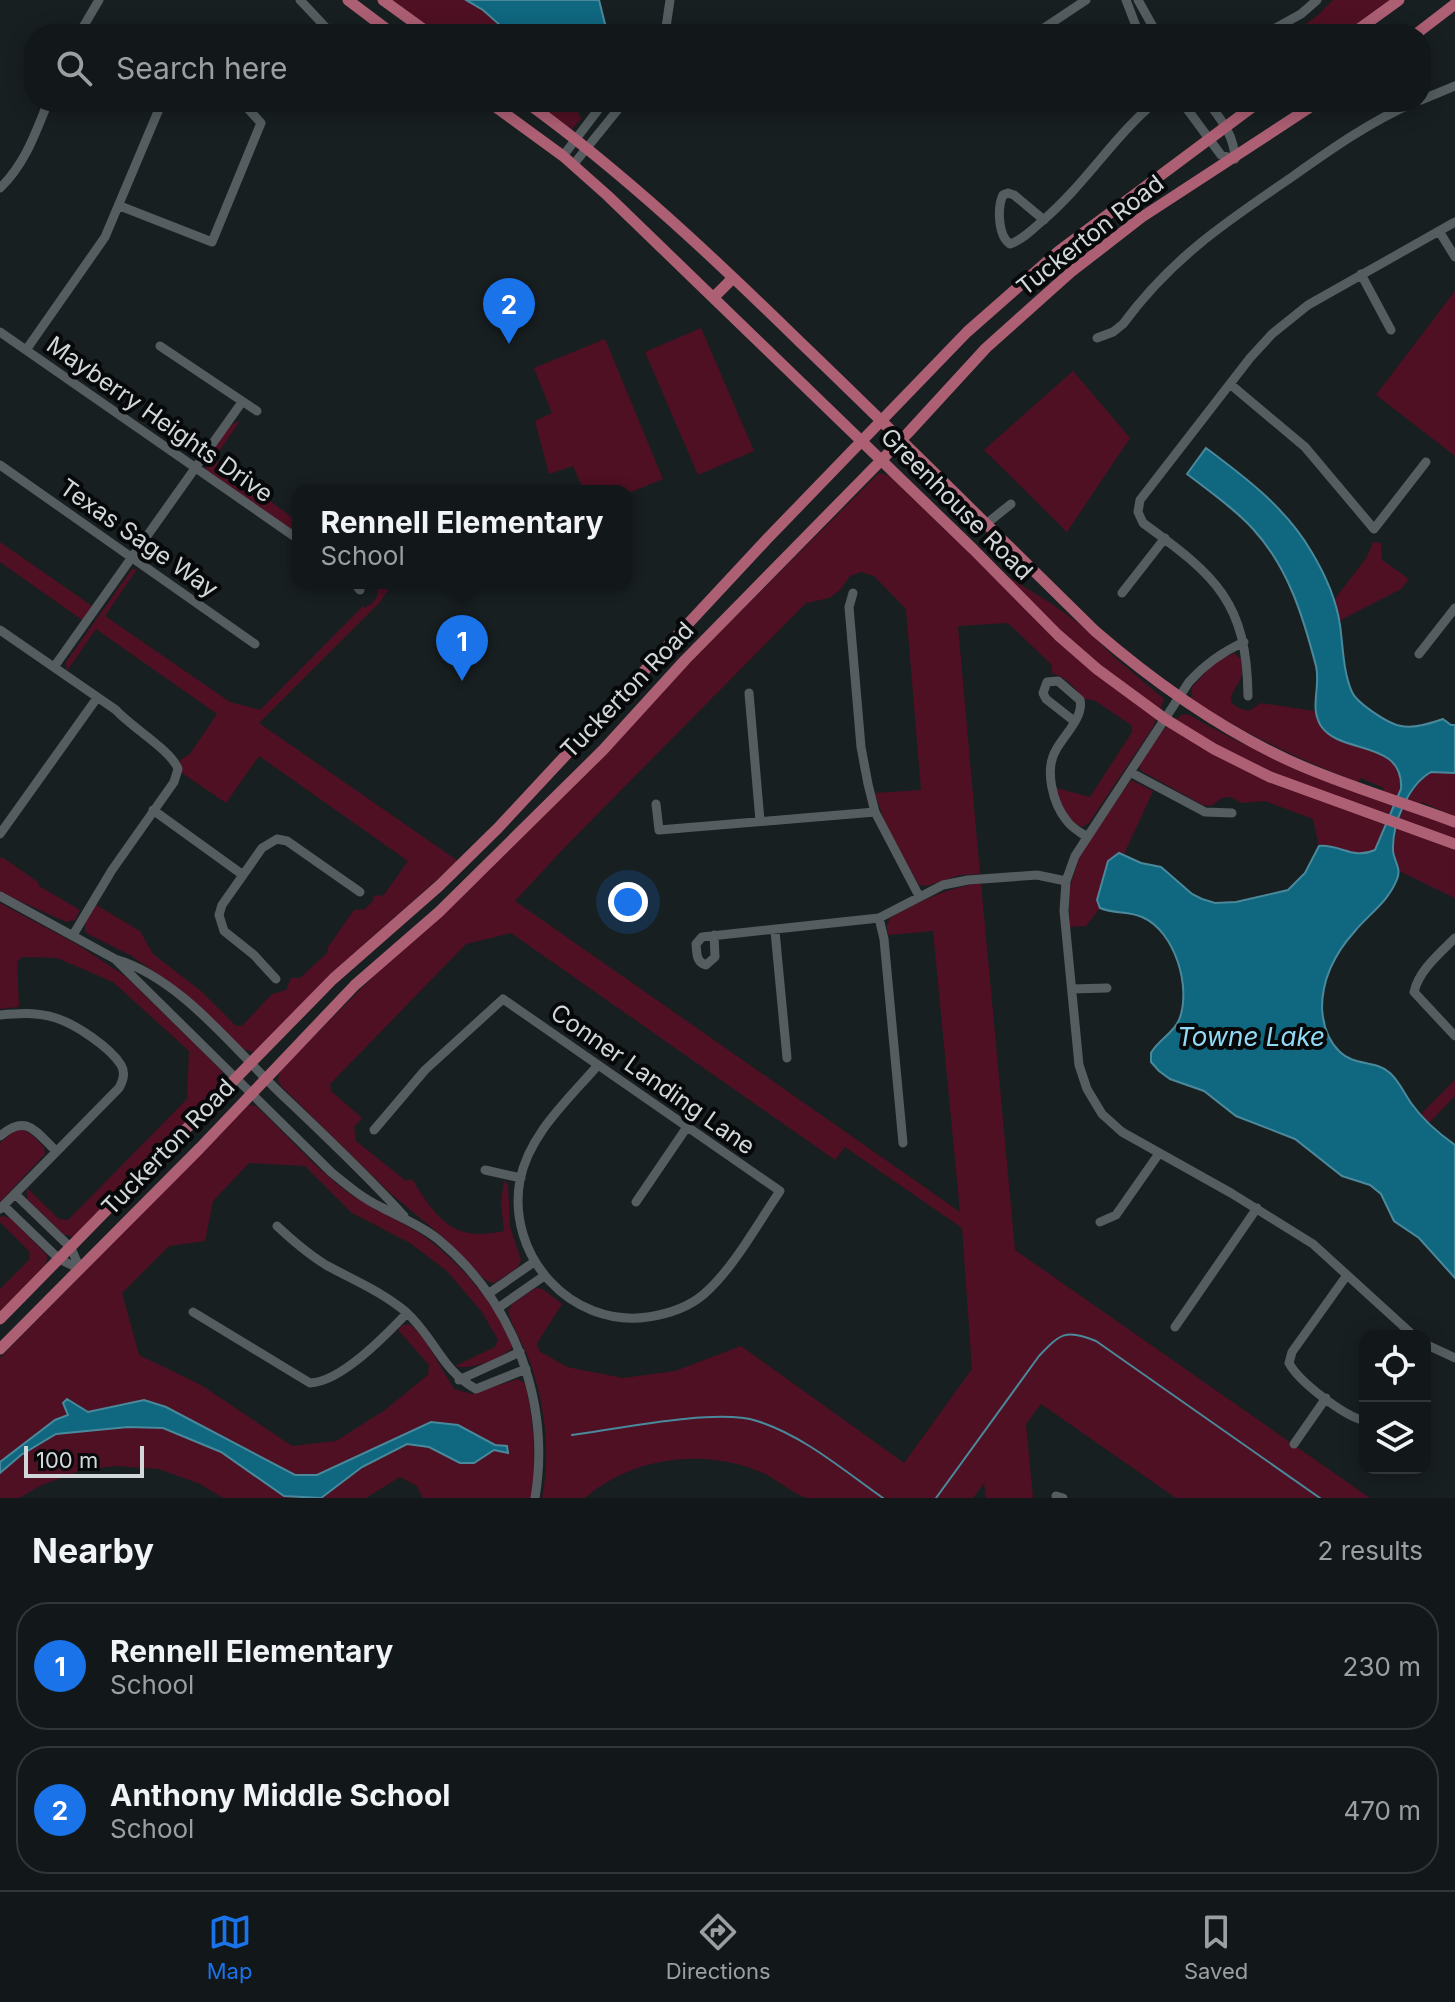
<!DOCTYPE html>
<html lang="en">
<head>
<meta charset="utf-8">
<style>
  :root { --surface:#121719; --page:#1f2426; --text:#f1f3f6; --muted:#9c9fa2; --line:#313638; --accent:#1a73e8 }
  body { margin:0; font-family:Inter,sans-serif; background:var(--page); color:var(--text) }
  .controls { position:absolute; right:24px; bottom:24px; display:grid; overflow:hidden; border-radius:16px; box-shadow:0 4px 20px #0003 }
  .controls button { width:72px; height:72px; display:grid; place-items:center; padding:0; border:0; border-bottom:2px solid var(--line); background:var(--surface); color:var(--text); font:40px sans-serif }
  .scale { position:absolute; left:24px; bottom:20px; width:120px; box-sizing:border-box; padding-left:8px; border:4px solid #d2d7d9; border-top:0; font-size:22px; line-height:28px; white-space:nowrap; color:#d2d7d9; -webkit-text-stroke:6px #060809; paint-order:stroke }
  .you { position:absolute; left:628px; top:902px; width:28px; height:28px; margin:-20px; border:6px solid #fff; border-radius:50%; background:#1a73e8; box-shadow:0 0 0 12px #1a73e833 }
  .badge { display:grid; place-items:center; width:52px; height:52px; border-radius:50%; background:var(--accent); color:#fff; font-size:26px; font-weight:700 }
  .pin { position:absolute; translate:-50% -66px; filter:drop-shadow(0 2px 4px #0008) }
  .pin::after { content:''; position:absolute; top:42px; width:28px; height:24px; background:inherit; clip-path:polygon(0 0,100% 0,50% 100%) }
  .popup { position:absolute; left:292px; top:485px; width:340px; height:104px; box-sizing:border-box; display:grid; place-content:center; border-radius:16px; background:var(--surface); filter:drop-shadow(0 2px 6px #0005); font-size:26px; white-space:nowrap; color:var(--muted) }
  .popup b { font-size:30px; color:var(--text) }
  .popup::after { content:''; position:absolute; left:50%; top:100%; margin-left:-16px; border:16px solid transparent; border-top-color:var(--surface) }
  .list { margin:0; padding:0; list-style:none }
  h2 { display:flex; justify-content:space-between; align-items:center; height:104px; margin:0; padding:0 32px; font-size:34px }
  h2 small { font-size:26px; font-weight:400; color:var(--muted) }
  .list li { display:grid; grid-template-columns:52px 1fr auto; gap:24px; align-items:center; box-sizing:border-box; height:128px; margin:0 16px 16px; padding:0 16px; border:2px solid var(--line); border-radius:32px }
  .list b { display:block; font-size:30px; white-space:nowrap }
  .list p { margin:0; font-size:26px; white-space:nowrap; color:var(--muted) }
  .list em { font-size:26px; font-style:normal; color:var(--muted) }
  .icon { flex:none; width:44px; height:44px; fill:none; stroke:currentColor; stroke-width:2; stroke-linecap:round; stroke-linejoin:round }
  .map { position:relative; flex:none; width:1455px; height:1498px; overflow:hidden }
  .search { position:absolute; background:var(--surface); box-shadow:0 4px 20px #0003; left:24px; right:24px; top:24px; height:88px; display:flex; align-items:center; gap:20px; box-sizing:border-box; padding:0 28px; border-radius:32px; color:var(--muted); font-size:30px }
  .sheet { height:392px; background:var(--surface) }
  nav { display:flex; justify-content:space-around; align-items:center; box-sizing:border-box; height:112px; border-top:2px solid var(--line); background:var(--surface); font-size:22px; color:var(--muted) }
  nav a { display:grid; justify-items:center; gap:4px }
  nav .on { color:var(--accent) }
  .map>svg:first-child { display:block }
  .green { fill:#4f1023 }
  .water { fill:#0f6780; stroke:#4a899b; stroke-width:2 }
  .lines { fill:none; stroke-linecap:round; stroke-linejoin:round }
  .stream { stroke:#4a899b; stroke-width:2 }
  .minor { stroke:#555d60; stroke-width:9 }
  .major { stroke:#ad5f74; stroke-width:11 }
  .labels { text-anchor:middle; dominant-baseline:central; stroke-width:8; stroke-linejoin:round; paint-order:stroke }
  .street-label { font-size:24px; fill:#d2d7d9; stroke:#060809 }
  .water-label { font-size:26px; font-style:italic; fill:#91daf6; stroke:#060809 }
</style>
</head>
<body>
<div class="map">
<svg width="1455" height="1498" viewBox="0 0 1455 1498">
  <rect width="100%" height="100%" fill="#181f21"/>
  <path class="green" d="M389,0h77l17,10 27,24h-73z
    M1333,0h62l-47,34h-56l26,-19z
    M532,102h46l3,7 -3,5 4,4 -10,11z
    M1455,291v165l-79,-61z
    M701,328l53,123 -56,24 -53,-123z
    M605,339l58,140 -37,15v-3h-42l-11,-25 -24,8 -14,-53 17,-8 -18,-45z
    M1073,371l57,67 -63,94 -83,-82z
    M240,421l-26,38 84,63v12l-92,-64c1,-13 17,-45 34,-49z
    M879,473l12,3 52,52 67,50 42,26 33,24 29,29 50,42 -11,28 -64,96 -7,4c-17,-8 -21,-23 -26,-39l34,9 42,-65 -1,-7 -37,-25 -12,-1c-5,-12 -18,-22 -30,-26v-8l-44,-42 -50,3 22,248 -20,1 -33,11 -8,-1 -34,-62 -10,-30 46,-3 -15,-181 -32,-33 -13,-4 -11,4 -10,14 -11,8 -23,5 -241,244 -50,54 445,311 -27,-281 -45,4 -1,-9 3,-8c32,-17 55,-30 91,-35l34,367 355,248h-194l-135,-94 -15,20 7,74h-47l-2,-15 -11,15c-41,0 -82,0 -123,0 -13,0 -31,0 -43,0 -17,-5 -32,-21 -49,-27 -57,-23 -127,-13 -173,27h-43c9,-43 3,-94 -12,-136 -6,-17 -17,-33 -22,-51l4,-7 24,-16 7,1 19,15 -25,39 2,8 28,16 56,11 52,-7 66,-25 163,117 68,-94 -10,-141 -117,-81 -10,13 -324,-227 -45,11 -136,140 1,7 31,27 -8,9 2,14 50,40 6,-2c24,39 41,64 92,52l-3,-28 3,-22 4,4 2,42 11,33 -3,7 -22,15 -4,1 -8,-4 -41,-42 -53,-44 -109,-107 -3,-6 2,-10 104,-104 76,-67 205,-212z
    M0,542l92,64 -10,14 -82,-58z
    M1373,542l8,1 1,17 27,19 -8,10 -62,32 -5,-21 33,-43z
    M132,569h5l-32,47 125,86 30,8 104,-105v3c11,-5 17,-13 12,-25h9l5,4 -10,15 -121,121 199,138 -104,92 -100,99 -11,-3 -71,-65 -42,-29 -42,-21 -3,-3v-8l11,-18 44,26 13,23 48,37 35,35h6l30,-32 14,-4 5,-12h9l27,-25 1,-6 26,-37 11,-1 8,-8 1,-5 10,-1 24,-34 -149,-105 -33,47 -44,-30 -2,-13 10,-6 27,-40 -121,-85 -29,42 -1,-9z
    M1234,653l8,7c0,5 1,10 0,14 -3,15 -27,30 7,37l12,-8 53,8c5,12 12,21 24,28 24,14 66,8 63,50l-26,61c-22,10 -35,-6 -56,-4l-6,-27 -48,-18 -23,2 -12,-6 -8,1 -11,8 -8,-1 -62,-34 -2,-5 23,-35 21,-17 7,1c59,36 125,60 191,85l3,-12 -23,-10 -3,4c-58,-22 -111,-48 -164,-80l-3,-4 1,-11 23,-25z
    M1431,772l24,1v44l-33,-15 -5,12 38,13v71l-56,-27c-1,-6 -5,-12 -6,-18 -5,-22 19,-70 38,-81z
    M1131,780l22,11 -29,63 -12,2 -15,44 3,8 -14,18 -16,1 -2,-35 13,-39z
    M2,857l36,25 1,4 41,24 -5,10 -9,2 -66,-30v-33z
    M0,903l78,42 47,31 96,94 4,8 -2,8 -150,151 -10,-3 -36,-35v-11l32,31 9,1 119,-121 2,-48 -76,-69 -56,-24 -35,-1 -5,5 2,45 -19,2z
    M1455,1080v16l-27,28 -8,-9z
    M248,1105l8,1c30,28 58,61 90,85 22,16 46,26 70,40 31,18 90,81 96,117 -11,11 -43,23 -57,18l40,-19 3,-7 -16,-28 -35,-41 -37,-28 -58,-30 -47,-47 -56,-3 -36,38 -8,40 -36,5 -47,47 17,62 62,30 91,61 44,-5 49,-31 43,-35 1,-10 -31,-35 5,-5h8l13,14 30,50 18,5 46,-15 7,4c9,39 11,75 7,115h-109l-6,-12 -17,-9 -34,21h-143l-23,-14 -41,-15 -43,-3 -35,4 -41,16 -21,12h-19v-140z
    M21,1129l10,5 13,13 1,7 -45,48v-59l14,-12z
    M3,1216l7,2 37,37 -1,12 -46,47v-25l30,-30 -1,-8 -29,-29v-5z"/>
  <path class="water" d="M466,0h133l6,24 -8,10h-87l-27,-24z
    M1206,448c39,29 80,60 105,103 14,23 25,47 29,74 3,21 3,47 12,67 5,11 36,32 49,34 13,3 30,-3 42,-7l8,6h4v48l-24,-1c-23,13 -39,52 -38,78 0,10 9,18 4,29 -8,22 -28,35 -42,52 -19,21 -33,48 -33,77 1,17 5,32 18,44 14,14 36,8 50,21 9,8 14,20 21,30 12,17 27,30 44,42v133l-36,-40 -25,-17 -13,-27 -11,-9 -28,-9 -47,-37 -59,-23 -32,-25 -34,-12 -11,-8 -8,-9v-9c7,-13 22,-19 28,-33 13,-32 -4,-89 -37,-103 -13,-6 -28,-3 -42,-9l-3,-8 11,-39 11,-8 22,10 20,4 31,27 10,5 13,4 21,-1 52,-12 17,-17 14,-27c21,-2 34,14 56,4l26,-61c3,-50 -61,-34 -80,-63 -12,-19 0,-39 -5,-60 -13,-50 -28,-99 -63,-137 -19,-21 -44,-38 -66,-55z
    M67,1399l21,13 56,-12 22,7 129,68h22l114,-53 27,3 37,20 12,1 1,7 -14,-3 -20,13h-14l-31,-16 -22,-3 -45,23 -41,31 -37,-2 -63,-44 -58,-24 -35,-1 -72,7 -35,21 -21,18v-11l55,-42 13,-5 -5,-12z"/>
  <g class="lines">
    <path class="stream" d="M572,1435c44,-6 145,-27 185,-14 47,15 86,49 126,77
      M936,1498l103,-142c21,-22 27,-28 57,-15l224,157"/>
    <path class="minor" d="M300,0l32,34
      M1126,0l13,34
      M1138,0l19,34
      M79,34l20,-34
      M665,34l5,-34
      M1035,34l51,-34
      M1265,34l36,-20 16,-14
      M1421,100l34,-14
      M1182,102l39,53 14,4c-1,-24 -13,-38 -27,-57
      M563,156l41,-54
      M573,165l51,-63
      M0,188c25,-24 35,-54 48,-86
      M120,206l92,36 49,-119 -19,-21
      M1044,220l-30,-25 -6,-2 -5,2c-6,13 -5,41 7,49 12,-4 22,-14 31,-22 44,-37 72,-85 114,-120
      M1439,231l16,26
      M1361,274l30,56
      M0,332l298,207
      M1097,338l16,-6 10,-8c48,-65 100,-100 166,-145 41,-29 80,-57 126,-77
      M160,346l97,65
      M26,350l79,-113 57,-135
      M1230,384l75,63 69,82 52,-67
      M0,465l255,179
      M986,524l25,-20
      M354,583l6,7
      M853,593l-4,14 12,140 7,37 7,28 44,84
      M1122,593l43,-55
      M0,630l116,80c15,17 56,41 62,59l-4,13 -62,88 -39,65
      M1244,642c-22,10 -39,22 -55,40l-114,174 -9,25 -2,30 15,154 8,24 15,25 20,18 109,61 82,51 101,92
      M1419,654l36,-46
      M54,667l188,-265
      M749,693l11,128
      M1248,696c-1,-94 -32,-120 -105,-173l-5,-11 2,-12 110,-142 22,-24 36,-29 147,-83
      M1074,721l-28,-22 -3,-6 4,-11 11,-1 22,19c4,17 -16,35 -24,50 -12,20 -3,54 11,71 5,7 13,11 20,16
      M1130,772l75,40 27,1
      M656,804l3,26 216,-18
      M153,810l90,65
      M0,834l97,-136
      M0,896l115,63c63,18 116,86 162,131 43,41 87,82 127,126
      M879,918l5,21 19,204
      M775,931l12,127
      M714,935l1,22 -9,8c-10,-3 -9,-11 -10,-21l6,-7 177,-19 64,-33 25,-5 69,-5 29,6
      M1455,938c-15,15 -36,32 -41,54l41,44
      M115,959l216,213c16,13 31,26 50,35 20,11 40,18 58,33 75,63 112,162 96,258
      M276,979l-22,-24 -30,-24 -5,-16 3,-10 40,-57 15,-9 10,2 73,51
      M1072,989l35,-1
      M0,1015c19,-2 37,-3 56,3 19,6 54,29 65,47 5,8 2,16 -2,23l-119,121
      M374,1130l51,-60 78,-71 277,192c-22,32 -47,78 -76,103 -15,13 -36,20 -56,23 -78,11 -142,-62 -128,-137 9,-46 49,-81 78,-115
      M0,1136c27,-23 36,-4 56,15
      M485,1170l36,8
      M15,1194l56,54 9,21
      M636,1202l51,-75
      M4,1206l55,53 21,10
      M1100,1222l16,-7 42,-60
      M277,1226c15,14 31,28 49,39 27,15 55,26 80,47 29,26 35,58 70,77l50,-20
      M1347,1275l-55,77 -3,11c10,19 55,53 76,58
      M488,1294l46,-32
      M498,1308l46,-32
      M193,1312l117,71c31,-1 76,-48 97,-70
      M1175,1327l82,-119
      M1425,1344l30,14
      M459,1380l61,-28
      M1294,1444l32,-46
      M1056,1496l7,2"/>
    <path class="major" d="M348,0l45,34
      M383,0l47,34
      M1352,34l47,-34
      M1416,34l39,-30
      M489,102l74,54 45,40 365,353 85,86 39,34 68,50 49,30 56,28 185,67
      M526,102c98,71 188,156 274,240 99,95 197,193 295,289 59,51 122,96 193,129 54,25 112,41 167,62
      M714,297l19,-19
      M0,1319l333,-340 106,-93 59,-58 269,-289 200,-207 92,-81 200,-149
      M0,1349l200,-201 155,-163 84,-73 164,-162 82,-90 223,-227 78,-85 85,-76 71,-55 176,-115"/>
  </g>
  <g class="labels">
    <g class="street-label">
      <text transform="translate(1090 235) rotate(-38)">Tuckerton Road</text>
      <text transform="translate(160 419) rotate(35)">Mayberry Heights Drive</text>
      <text transform="translate(957 504) rotate(45)">Greenhouse Road</text>
      <text transform="translate(139 538) rotate(35)">Texas Sage Way</text>
      <text transform="translate(627 690) rotate(-46)">Tuckerton Road</text>
      <text transform="translate(653 1079) rotate(35)">Conner Landing Lane</text>
      <text transform="translate(168 1147) rotate(-46)">Tuckerton Road</text>
    </g>
    <g class="water-label">
      <text x="1251" y="1036">Towne Lake</text>
    </g>
  </g>
</svg>
<div class="controls">
<button><svg class="icon" aria-label="locate" viewBox="0 0 24 24"><circle cx="12" cy="12" r="6"/><path d="M12 2v4M12 18v4M2 12h4M18 12h4"/></svg></button>
<button><svg class="icon" aria-label="layers" viewBox="0 0 24 24"><path d="M12 4l9 5-9 5-9-5zM3 14l9 5 9-5"/></svg></button>
</div>
<div class="scale">100 m</div>
<div class="you"></div>
<div class="pin badge" style="left:462px;top:681px">1</div>
<div class="popup"><b>Rennell Elementary</b>School</div>
<div class="pin badge" style="left:509px;top:344px">2</div>
<div class="search"><svg class="icon" aria-label="search" viewBox="0 0 24 24"><circle cx="10" cy="10" r="6"/><path d="M15 15l6 6"/></svg>Search here</div>
</div>
<section class="sheet">
<h2>Nearby<small>2 results</small></h2>
<ul class="list">
<li><span class="badge">1</span><div><b>Rennell Elementary</b><p>School</p></div><em>230 m</em></li>
<li><span class="badge">2</span><div><b>Anthony Middle School</b><p>School</p></div><em>470 m</em></li>
</ul>
</section>
<nav>
<a class="on"><svg class="icon" aria-label="map" viewBox="0 0 24 24"><path d="M3 6l6-2 6 2 6-2v14l-6 2-6-2-6 2zM9 4v14M15 6v14"/></svg>Map</a>
<a><svg class="icon" aria-label="directions" viewBox="0 0 24 24"><path d="M12 3l9 9-9 9-9-9zM9 14v-3h6M13 9l2 2-2 2"/></svg>Directions</a>
<a><svg class="icon" aria-label="saved" viewBox="0 0 24 24"><path d="M7 4h10v16l-5-4-5 4z"/></svg>Saved</a>
</nav>
</body>
</html>
